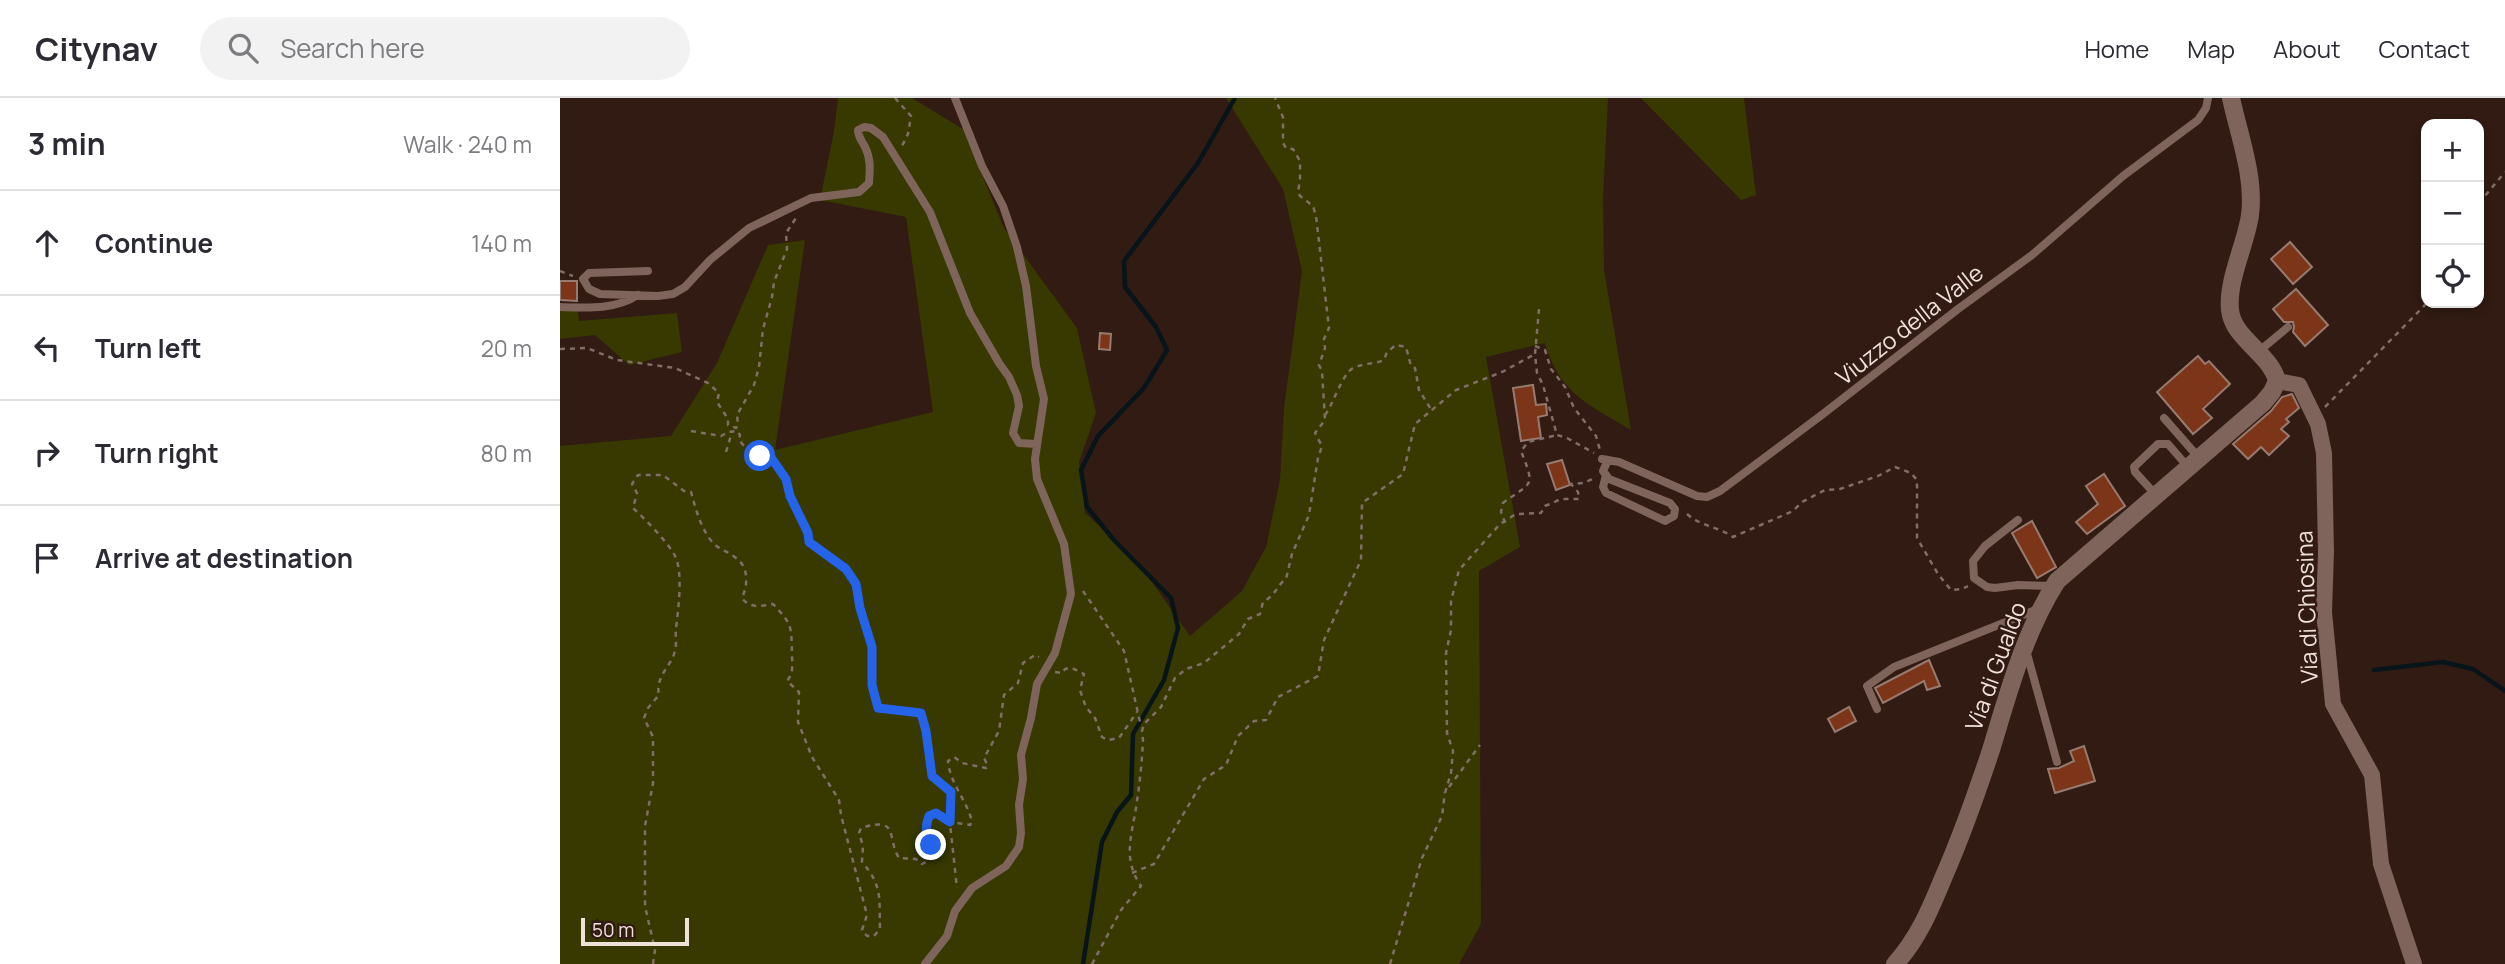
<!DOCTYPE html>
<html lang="en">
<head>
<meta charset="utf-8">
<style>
  :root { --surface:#fff; --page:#f2f2f3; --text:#2b2b33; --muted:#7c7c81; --line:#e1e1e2 }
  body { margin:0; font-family:Manrope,sans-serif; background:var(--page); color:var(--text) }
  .controls { position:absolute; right:21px; top:21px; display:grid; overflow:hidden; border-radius:14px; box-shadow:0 4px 10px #0003 }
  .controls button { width:63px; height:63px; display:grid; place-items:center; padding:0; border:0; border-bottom:2px solid var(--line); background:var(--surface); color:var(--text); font:35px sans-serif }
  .scale { position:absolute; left:21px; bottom:18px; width:108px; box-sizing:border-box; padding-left:7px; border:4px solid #f0e1db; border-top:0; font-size:19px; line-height:24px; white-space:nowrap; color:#f0e1db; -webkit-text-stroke:5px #311b13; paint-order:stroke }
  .stop { position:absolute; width:21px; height:21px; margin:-16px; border:5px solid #2563eb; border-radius:50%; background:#fff }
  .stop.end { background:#2563eb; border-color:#fff; box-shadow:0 2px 7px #0008 }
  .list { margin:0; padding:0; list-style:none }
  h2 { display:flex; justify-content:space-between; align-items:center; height:91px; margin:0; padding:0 28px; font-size:30px }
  h2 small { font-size:23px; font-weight:400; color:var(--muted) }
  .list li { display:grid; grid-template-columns:46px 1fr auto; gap:21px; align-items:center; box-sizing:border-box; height:105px; padding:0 28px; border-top:2px solid var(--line) }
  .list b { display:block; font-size:26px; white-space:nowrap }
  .list em { font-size:23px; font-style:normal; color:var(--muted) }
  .icon { flex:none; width:38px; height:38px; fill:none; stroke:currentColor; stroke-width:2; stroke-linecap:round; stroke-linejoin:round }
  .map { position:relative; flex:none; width:1945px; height:866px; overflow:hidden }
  header { display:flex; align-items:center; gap:42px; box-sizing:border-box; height:98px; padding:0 35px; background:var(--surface); border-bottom:2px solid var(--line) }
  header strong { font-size:33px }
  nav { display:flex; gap:38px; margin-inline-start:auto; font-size:24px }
  .search { width:490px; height:63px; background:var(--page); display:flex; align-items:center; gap:18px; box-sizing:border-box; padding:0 24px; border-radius:38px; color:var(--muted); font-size:26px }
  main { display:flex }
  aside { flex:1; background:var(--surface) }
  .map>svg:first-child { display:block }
  .green { fill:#373901 }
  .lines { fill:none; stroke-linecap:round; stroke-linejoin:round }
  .stream { stroke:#07141a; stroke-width:4.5 }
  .building { fill:#7c3518; stroke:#977b71; stroke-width:2 }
  .path { stroke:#816e67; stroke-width:2.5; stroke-dasharray:5 5; stroke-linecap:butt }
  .service { stroke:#7e645a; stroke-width:8 }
  .minor { stroke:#7e645a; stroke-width:16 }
  .tertiary { stroke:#7e645a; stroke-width:18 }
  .route { stroke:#2563eb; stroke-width:9 }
  .labels { text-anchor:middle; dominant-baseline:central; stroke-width:5; stroke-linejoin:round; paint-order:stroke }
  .street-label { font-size:23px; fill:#f0e1db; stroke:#311b13 }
</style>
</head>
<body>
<header>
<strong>Citynav</strong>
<div class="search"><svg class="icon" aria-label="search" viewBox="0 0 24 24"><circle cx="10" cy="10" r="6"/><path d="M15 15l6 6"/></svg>Search here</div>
<nav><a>Home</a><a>Map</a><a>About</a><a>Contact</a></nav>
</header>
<main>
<aside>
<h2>3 min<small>Walk · 240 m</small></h2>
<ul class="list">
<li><svg class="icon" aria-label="ahead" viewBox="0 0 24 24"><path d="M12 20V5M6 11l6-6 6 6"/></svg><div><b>Continue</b></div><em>140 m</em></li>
<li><svg class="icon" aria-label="left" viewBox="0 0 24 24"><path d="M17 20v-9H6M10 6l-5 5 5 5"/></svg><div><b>Turn left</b></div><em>20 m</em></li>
<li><svg class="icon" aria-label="right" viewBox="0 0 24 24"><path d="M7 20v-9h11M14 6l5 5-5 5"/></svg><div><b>Turn right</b></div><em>80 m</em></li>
<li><svg class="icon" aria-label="arrive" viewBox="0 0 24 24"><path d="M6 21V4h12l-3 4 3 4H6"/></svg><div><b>Arrive at destination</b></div></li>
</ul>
</aside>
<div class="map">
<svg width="1945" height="866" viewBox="0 0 1945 866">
  <rect width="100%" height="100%" fill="#311b13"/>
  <path class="green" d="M278,0h74l51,31 41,99 73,100 19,85 -17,49 6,51 50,45 55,78 52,-45 24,-44 14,-67 4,-72 18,-137 -19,-82 -57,-91h382l-5,101 1,71 27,160c-41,-25 -72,-36 -86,-87l-59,14 34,190 -41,24 2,353 -22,40h-899v-518l111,-10 46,-73 51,-118 37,-5 -30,210 158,-38 -27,-195 -86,-17 14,-69z
    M1081,0h103l12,97 -15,5z
    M17,205l2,18 98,-8 5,39 -53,13 -34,-30 -35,4v-34z"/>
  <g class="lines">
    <path class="stream" d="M1814,572l69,-8 30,7 32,22
      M523,866l19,-122 15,-30 14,-17 2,-61 31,-54 14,-52 -7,-30 -57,-58 -27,-33 -6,-37 17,-34 46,-48 23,-38 -11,-23 -31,-40 -1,-26 74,-98 37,-65"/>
  </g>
  <path class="building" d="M1730,144l22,25 -19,17 -22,-25z
    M0,183h17v20l-17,-1z
    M1736,191l32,36 -23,21 -12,-14 1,-5 -1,-5h-9l-11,-13z
    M540,235l11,1 -1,16 -11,-1z
    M1638,258l7,8 4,-3 21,23 -27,25 9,9 -19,16 -36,-42z
    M973,287l3,20 10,-1 1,11 -9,2 3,21 -20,3 -8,-53z
    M1732,296l7,14 -13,11 3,3 -8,7 8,7 -20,19 -8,-8 -13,12 -15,-15 38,-33 11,-14z
    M1002,362l8,25 -14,5 -9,-26z
    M1544,376l21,32 -38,28 -11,-12 22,-18 -12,-18z
    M1472,423l24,46 -19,11 -25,-45z
    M1369,562l11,26 -13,4 -3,-9 -41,22 -8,-15z
    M1289,609l7,14 -21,11 -7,-13z
    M1524,648l11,35 -40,12 -7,-24 11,-1 15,-7 -4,-10z"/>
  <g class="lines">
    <path class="path" d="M335,0l16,18 -3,18 -7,14
      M1919,105l26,-31
      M0,173l13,5
      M979,211l-4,45 2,19 6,12 14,50 10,3 27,15
      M975,248l10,4 6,19 14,18 9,21 22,28 4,14
      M0,251l27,-1 30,12 58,8 33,15 11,10 -2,9 11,17v6l8,3 2,-3 -1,-10 17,-30 5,-18 4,-38 9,-32 2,-15 13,-33 -1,-16 10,-15
      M1765,309l102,-104
      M765,317c8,-10 17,-41 28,-47 11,-5 22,-4 31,-8l3,-8 9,-7 10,2 5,19 4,2 4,22 13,21
      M131,333l30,5 7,-4 9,-1 3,4 -1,5 11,13 20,3 16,23 4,17 18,37 1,9 6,7 31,20 10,15 4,24 12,39v39l6,22 43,5 5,18 6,45 19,16 -1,32 7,64
      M166,354l6,-20
      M1127,416c15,13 30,12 46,23l60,-26 9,-9 23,-12 15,-1 38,-13 17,-9 16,6 6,7v58l21,36 13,16 11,-1 6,-3
      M945,425l-4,-11 2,-9c29,-22 33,-14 18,-52l7,-9 29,-7
      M523,493l41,60 16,71 4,2
      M495,574l7,1 3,-4 7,-1 12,6 -4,16 3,9 3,8 9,11 7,19 6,3 11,-2 18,-26
      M889,689l31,-42
      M885,695l6,-20 2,-22 -6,-18 -1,-80 5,-23v-29l8,-31 41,-46 16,-10 25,-1 4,-7 16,-7h18l-1,-7 -7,-8 13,-1 8,-4
      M572,775l22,-9 50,-85 22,-14 12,-29 16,-15 12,-1 12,-23 40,-21 6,-36 37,-80 1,-57 41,-29 12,-50 41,-34 46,-18 33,-18
      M93,866l2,-14 -10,-44v-80l8,-43v-46l-9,-19 4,-10 11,-13c-4,-19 12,-28 16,-44 2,-7 0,-15 1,-22 2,-19 7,-53 0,-71 -6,-14 -31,-39 -43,-50l4,-15 -5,-9 6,-9h25l21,16 7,1c5,18 10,37 22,51 7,7 16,9 23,15 13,9 12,27 6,40 8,11 19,8 31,6 20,21 18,22 19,50 0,11 2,18 -5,27l12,11 -1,30 14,35 27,43 2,15 26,100 -5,15 5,6h7l6,-7c-1,-30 3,-43 -18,-67l1,-16 -4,-13 2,-5c39,-12 25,9 38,30l17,1 6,5 13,-7c-5,-16 -12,-25 -6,-41l7,-3 14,9 20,3 2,-3c-5,-22 -22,-38 -24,-61l6,-4 8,6 24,5 2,-2 -4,-8 15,-27 5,-36 14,-12 5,-20 12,-8 4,2
      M532,866l29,-54 20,-24c-20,-29 -8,-53 -4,-85 3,-20 5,-40 6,-60l-1,-10 2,-7 17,-17 14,-29 11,-9 18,-6 35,-29 9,-15 12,-5 3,-12c14,-8 13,-16 23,-23l6,-25 17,-39 9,-57 4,-12 -7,-13 10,-13 -3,-49 -3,-6 6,-17 -1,-9 5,-11 -13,-112 -3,-10 -13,-10 -2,-4 2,-12v-19l-7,-12 -7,-1 -3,-5v-26l-8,-19
      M830,866l32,-106 20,-42 3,-24"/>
    <path class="service" d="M88,173l-59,2 -6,6 6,10 11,5 58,2 15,-2 12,-7 25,-27 39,-32 62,-30 48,-6 10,-9c1,-14 2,-24 -4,-36 -3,-7 -7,-9 -7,-17l6,-3 7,1 12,9 47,75 40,101 29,50 10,14 8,18 2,11 -6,27 6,10 17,1
      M0,209c27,1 55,3 78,-12
      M1698,254l30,-25
      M1604,320l35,40
      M1042,361l17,3 78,34 10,1 13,-6 103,-77 135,-105 74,-54 91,-79 75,-56 8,-12 2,-10
      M1046,377l-3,12 3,6 59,28 9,-5 1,-7 -5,-6 -61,-24 -6,-8 5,-11
      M1596,397l-21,-23 -1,-5 24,-23h10l20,23
      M1458,422l-33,26 -12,15 1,17 13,9 8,1 23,-3 36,1
      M1466,552l31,112
      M1317,611l-10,-23 27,-19 144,-58
      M365,866l22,-28 8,-25 17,-23 34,-22 13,-19 2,-14 -2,-28 4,-26 -2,-24 10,-37 6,-34 18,-31 16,-59 -7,-50 -27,-65 -2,-20 9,-60 -8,-33 -10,-80 -9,-39 -14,-41 -21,-40 -27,-68"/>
    <path class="minor" d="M1717,283l22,4 19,39 6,29 2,99 -2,60 9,92 39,71 9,89 33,100"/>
    <path class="tertiary" d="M1335,866c24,-26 36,-57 49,-88 18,-41 33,-84 47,-126 18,-59 33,-117 66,-169l206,-178 9,-11 5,-11c-7,-28 -44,-42 -47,-71 -3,-30 16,-66 20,-95 5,-38 -11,-80 -19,-117"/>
  </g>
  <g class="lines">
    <path class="route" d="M200,358h10l16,23 4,17 18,37 1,9 37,27 10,15 4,24 12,39v38l6,23 43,5 5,18 6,45 19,16 -1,30 -14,-9 -7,3c-4,10 -4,19 2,29"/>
  </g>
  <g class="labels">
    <g class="street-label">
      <text transform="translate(1349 226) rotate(-38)">Viuzzo della Valle</text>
      <text transform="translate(1746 509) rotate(-92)">Via di Chiosina</text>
      <text transform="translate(1435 568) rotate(-70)">Via di Gualdo</text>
    </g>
  </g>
</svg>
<div class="controls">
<button>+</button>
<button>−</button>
<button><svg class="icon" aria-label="locate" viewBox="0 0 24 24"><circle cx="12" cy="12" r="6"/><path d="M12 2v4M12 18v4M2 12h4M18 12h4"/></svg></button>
</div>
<div class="scale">50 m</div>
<div class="stop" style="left:200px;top:358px"></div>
<div class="stop end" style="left:371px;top:747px"></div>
</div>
</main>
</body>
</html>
